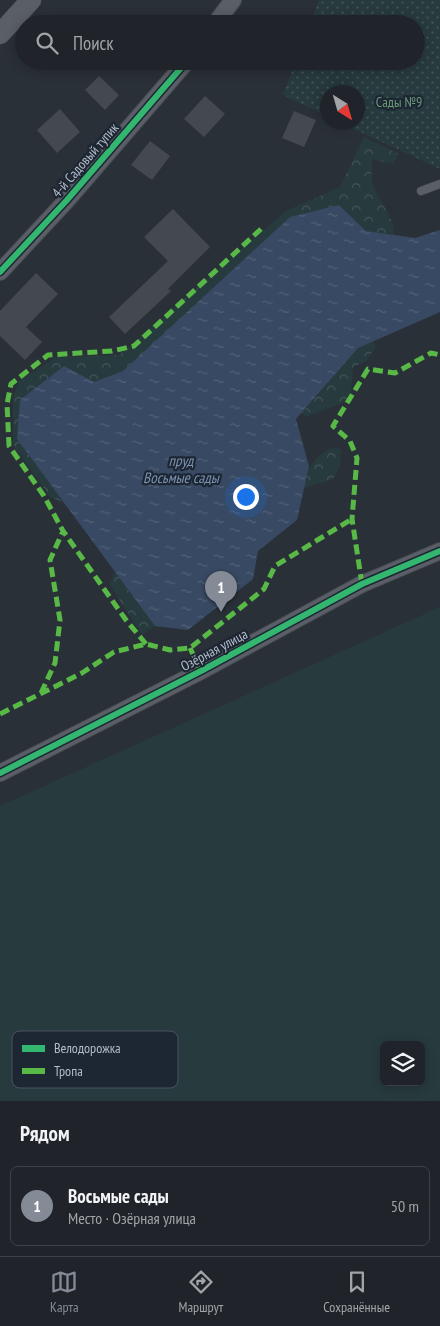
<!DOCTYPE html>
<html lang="ru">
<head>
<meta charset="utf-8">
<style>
  :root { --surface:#20242a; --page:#2d3036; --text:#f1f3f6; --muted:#a2a4a8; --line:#3d4147; --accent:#848b96 }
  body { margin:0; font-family:"PT Sans Narrow",sans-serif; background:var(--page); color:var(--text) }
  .controls { position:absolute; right:15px; bottom:15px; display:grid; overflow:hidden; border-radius:8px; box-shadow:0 2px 12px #0003 }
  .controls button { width:45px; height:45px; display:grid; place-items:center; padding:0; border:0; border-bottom:1px solid var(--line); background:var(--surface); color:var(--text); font:25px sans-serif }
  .compass { position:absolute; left:320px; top:85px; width:45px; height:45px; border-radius:50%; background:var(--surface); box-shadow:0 2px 12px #0003; rotate:143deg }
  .you { position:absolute; left:245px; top:496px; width:18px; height:18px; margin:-12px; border:4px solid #fff; border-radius:50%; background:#1a73e8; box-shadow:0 0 0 8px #1a73e833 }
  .badge { display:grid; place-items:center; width:32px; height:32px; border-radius:50%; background:var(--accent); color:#fff; font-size:16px; font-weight:700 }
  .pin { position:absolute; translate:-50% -41px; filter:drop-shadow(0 1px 2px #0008) }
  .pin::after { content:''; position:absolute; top:26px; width:18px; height:15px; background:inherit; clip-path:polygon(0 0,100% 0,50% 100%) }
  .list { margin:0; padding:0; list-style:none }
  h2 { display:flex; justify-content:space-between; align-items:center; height:65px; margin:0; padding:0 20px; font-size:21px }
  h2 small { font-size:16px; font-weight:400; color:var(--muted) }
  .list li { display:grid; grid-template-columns:32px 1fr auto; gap:15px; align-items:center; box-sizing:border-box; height:80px; margin:0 10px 10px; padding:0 10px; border:1px solid var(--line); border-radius:8px }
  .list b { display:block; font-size:19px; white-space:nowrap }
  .list p { margin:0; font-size:16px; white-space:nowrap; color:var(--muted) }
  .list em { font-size:16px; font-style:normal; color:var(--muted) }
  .icon { flex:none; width:28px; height:28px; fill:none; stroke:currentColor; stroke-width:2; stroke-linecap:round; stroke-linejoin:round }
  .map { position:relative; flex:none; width:440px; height:1101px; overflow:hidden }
  .search { position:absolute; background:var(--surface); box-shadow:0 2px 12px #0003; left:15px; right:15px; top:15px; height:55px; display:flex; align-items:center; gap:12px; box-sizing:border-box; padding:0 18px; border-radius:28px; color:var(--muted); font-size:19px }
  .sheet { height:155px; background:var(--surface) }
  nav { display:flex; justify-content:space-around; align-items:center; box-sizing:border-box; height:70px; border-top:1px solid var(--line); background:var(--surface); font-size:14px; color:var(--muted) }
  nav a { display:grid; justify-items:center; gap:2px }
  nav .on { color:var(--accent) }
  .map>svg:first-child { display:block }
  .grass { fill:#273a3e; fill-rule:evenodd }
  .forest { fill:url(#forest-crowns) }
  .garden { fill:url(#garden-dots) }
  .water { fill:url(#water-ripples) }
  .building { fill:#444950 }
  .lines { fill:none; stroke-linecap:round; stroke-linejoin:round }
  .service-casing { stroke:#484c53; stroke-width:9 }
  .minor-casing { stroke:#484c53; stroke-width:18 }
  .tertiary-casing { stroke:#484c53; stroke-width:21 }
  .service { stroke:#5a5e66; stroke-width:8 }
  .minor { stroke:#5a5e66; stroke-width:16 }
  .tertiary { stroke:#5a5e66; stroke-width:20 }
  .quiet { stroke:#58b947; stroke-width:5; stroke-dasharray:10 5; stroke-linecap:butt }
  .cycleway-casing { stroke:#1d2633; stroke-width:9 }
  .cycleway { stroke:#33b770; stroke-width:6 }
  .labels { text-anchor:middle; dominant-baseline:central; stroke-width:4.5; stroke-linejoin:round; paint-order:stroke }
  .park-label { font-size:14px; fill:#6b9a76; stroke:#1d2633 }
  .street-label { font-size:14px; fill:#b4bcc9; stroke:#1d2633 }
  .water-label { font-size:15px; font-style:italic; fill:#7c92b1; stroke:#1d2633 }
  .key { fill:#1d2633; stroke:#4a5360; stroke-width:1 }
  .key-label { font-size:14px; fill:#b4bcc9 }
</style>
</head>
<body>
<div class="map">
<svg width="440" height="1101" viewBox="0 0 440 1101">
  <defs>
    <pattern id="forest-crowns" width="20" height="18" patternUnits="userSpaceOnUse" patternTransform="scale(1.25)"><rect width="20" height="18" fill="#273a3e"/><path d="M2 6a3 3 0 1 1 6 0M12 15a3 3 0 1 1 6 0" fill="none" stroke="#445559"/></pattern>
    <pattern id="garden-dots" width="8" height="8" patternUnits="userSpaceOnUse" patternTransform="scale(1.25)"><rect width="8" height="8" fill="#273a3e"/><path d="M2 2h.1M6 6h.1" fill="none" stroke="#445559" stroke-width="1.8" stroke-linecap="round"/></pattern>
    <pattern id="water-ripples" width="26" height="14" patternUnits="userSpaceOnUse" patternTransform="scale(1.25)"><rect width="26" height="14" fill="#384963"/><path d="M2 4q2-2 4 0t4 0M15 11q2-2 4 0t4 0" fill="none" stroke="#526178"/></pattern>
  </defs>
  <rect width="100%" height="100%" fill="#2a3038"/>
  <path class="grass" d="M440,607v494h-440v-295zM384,1045h37v37h-37z"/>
  <path class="forest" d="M364,137l35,17 -6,10 -21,-5c0,7 -1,14 0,21 4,21 22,33 22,55l-28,-4 -27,-26 -49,12 -167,154 -29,11 -77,57 47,64 -14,-6 -37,-52v-47l6,-17 37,-24 63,-2 167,-144 54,-24z
    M373,341l3,6 -10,14 -13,6 -2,24 -6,11 -40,15 -3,-4 56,-65z
    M332,448l9,1 -1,17 -7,13 -31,10c6,-20 10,-32 30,-41z
    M115,572l40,54 -13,9 -33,-51z"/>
  <path class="garden" d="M319,0h121v169l-99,-46 17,-1v-30h-30l-1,24 -44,-21 13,-34h120v-37h-106z"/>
  <path class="water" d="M339,205l27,26 49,7 25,-8v82l-82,36 -62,71 13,47 -12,54 -39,31 -5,28 -65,51 -33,-4 -138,-187 3,-39 44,-34 30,16 29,-11 167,-154z"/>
  <path class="building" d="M99,76l20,19 -14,15 -20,-20z
    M205,96l20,18 -21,23 -20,-18z
    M60,109l20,23 -23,21 -20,-23z
    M294,111l22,9 -12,27 -22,-9z
    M150,141l20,15 -18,24 -21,-15z
    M173,209l37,38 -42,42 3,2 -46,43 -16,-17 59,-56 -24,-24z
    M36,273l22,21 -32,33 16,15 -17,18 -25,-24v-25z"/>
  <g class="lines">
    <defs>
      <path id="service" d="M421,191l19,-7"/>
      <path id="minor" d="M215,24l18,-24
        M0,272l67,-72 120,-139
        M0,773l201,-102 161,-87 78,-33"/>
      <path id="tertiary" d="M0,34l31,-34"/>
    </defs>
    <use href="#service" class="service-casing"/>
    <use href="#minor" class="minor-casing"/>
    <use href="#tertiary" class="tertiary-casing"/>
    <use href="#service" class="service"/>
    <use href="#minor" class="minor"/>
    <use href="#tertiary" class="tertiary"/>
    <path class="quiet" d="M362,584l-10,-65 5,-61 -7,-17 -17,-15 35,-57 27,4 36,-20 9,2
      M146,644l-20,-24 -63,-89 -19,-35 -35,-50 -2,-42 4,-20 37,-29 64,-4 22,-5 127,-117
      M190,648l11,23
      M41,693l14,-30 5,-43 -10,-60 13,-29
      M0,714l82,-41 32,-21 32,-8 24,6 20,-2 74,-59 11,-23 77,-47"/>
    <defs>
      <path id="cycleway" d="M0,272l67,-72 120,-139
        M0,773l201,-102 161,-87 78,-33"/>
    </defs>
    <use href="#cycleway" class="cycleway-casing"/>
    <use href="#cycleway" class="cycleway"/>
  </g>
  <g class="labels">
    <g class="park-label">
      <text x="399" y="102">Сады №9</text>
    </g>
    <g class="street-label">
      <text transform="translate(85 160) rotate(-49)">4-й Садовый тупик</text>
      <text transform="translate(214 650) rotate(-28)">Озёрная улица</text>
    </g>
    <g class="water-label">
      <text x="181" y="460">пруд<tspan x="181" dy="17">Восьмые сады</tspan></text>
    </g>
  </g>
  <rect x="12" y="1031" width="166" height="57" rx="8" class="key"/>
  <rect x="22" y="1045" width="23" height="7" fill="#33b770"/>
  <rect x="22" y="1068" width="23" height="6" fill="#58b947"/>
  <g class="key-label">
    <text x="54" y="1053">Велодорожка</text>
    <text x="54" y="1076">Тропа</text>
  </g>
</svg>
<div class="controls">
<button><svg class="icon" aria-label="layers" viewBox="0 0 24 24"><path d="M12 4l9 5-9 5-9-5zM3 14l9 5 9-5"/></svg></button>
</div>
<svg class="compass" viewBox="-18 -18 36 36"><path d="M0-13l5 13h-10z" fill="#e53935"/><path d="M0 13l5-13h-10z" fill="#a2a4a8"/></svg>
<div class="you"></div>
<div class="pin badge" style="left:221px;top:612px">1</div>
<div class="search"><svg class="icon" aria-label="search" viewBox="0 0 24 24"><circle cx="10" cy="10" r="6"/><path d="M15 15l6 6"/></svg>Поиск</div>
</div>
<section class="sheet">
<h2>Рядом<small></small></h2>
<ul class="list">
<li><span class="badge">1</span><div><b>Восьмые сады</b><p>Место · Озёрная улица</p></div><em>50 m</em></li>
</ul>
</section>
<nav>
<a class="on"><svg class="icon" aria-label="map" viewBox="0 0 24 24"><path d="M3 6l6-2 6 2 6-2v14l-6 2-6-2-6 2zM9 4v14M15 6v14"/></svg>Карта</a>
<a><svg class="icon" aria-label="directions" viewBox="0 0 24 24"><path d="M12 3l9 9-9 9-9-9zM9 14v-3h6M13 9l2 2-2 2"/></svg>Маршрут</a>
<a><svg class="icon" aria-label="saved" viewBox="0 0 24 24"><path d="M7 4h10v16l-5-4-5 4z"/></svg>Сохранённые</a>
</nav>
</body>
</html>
